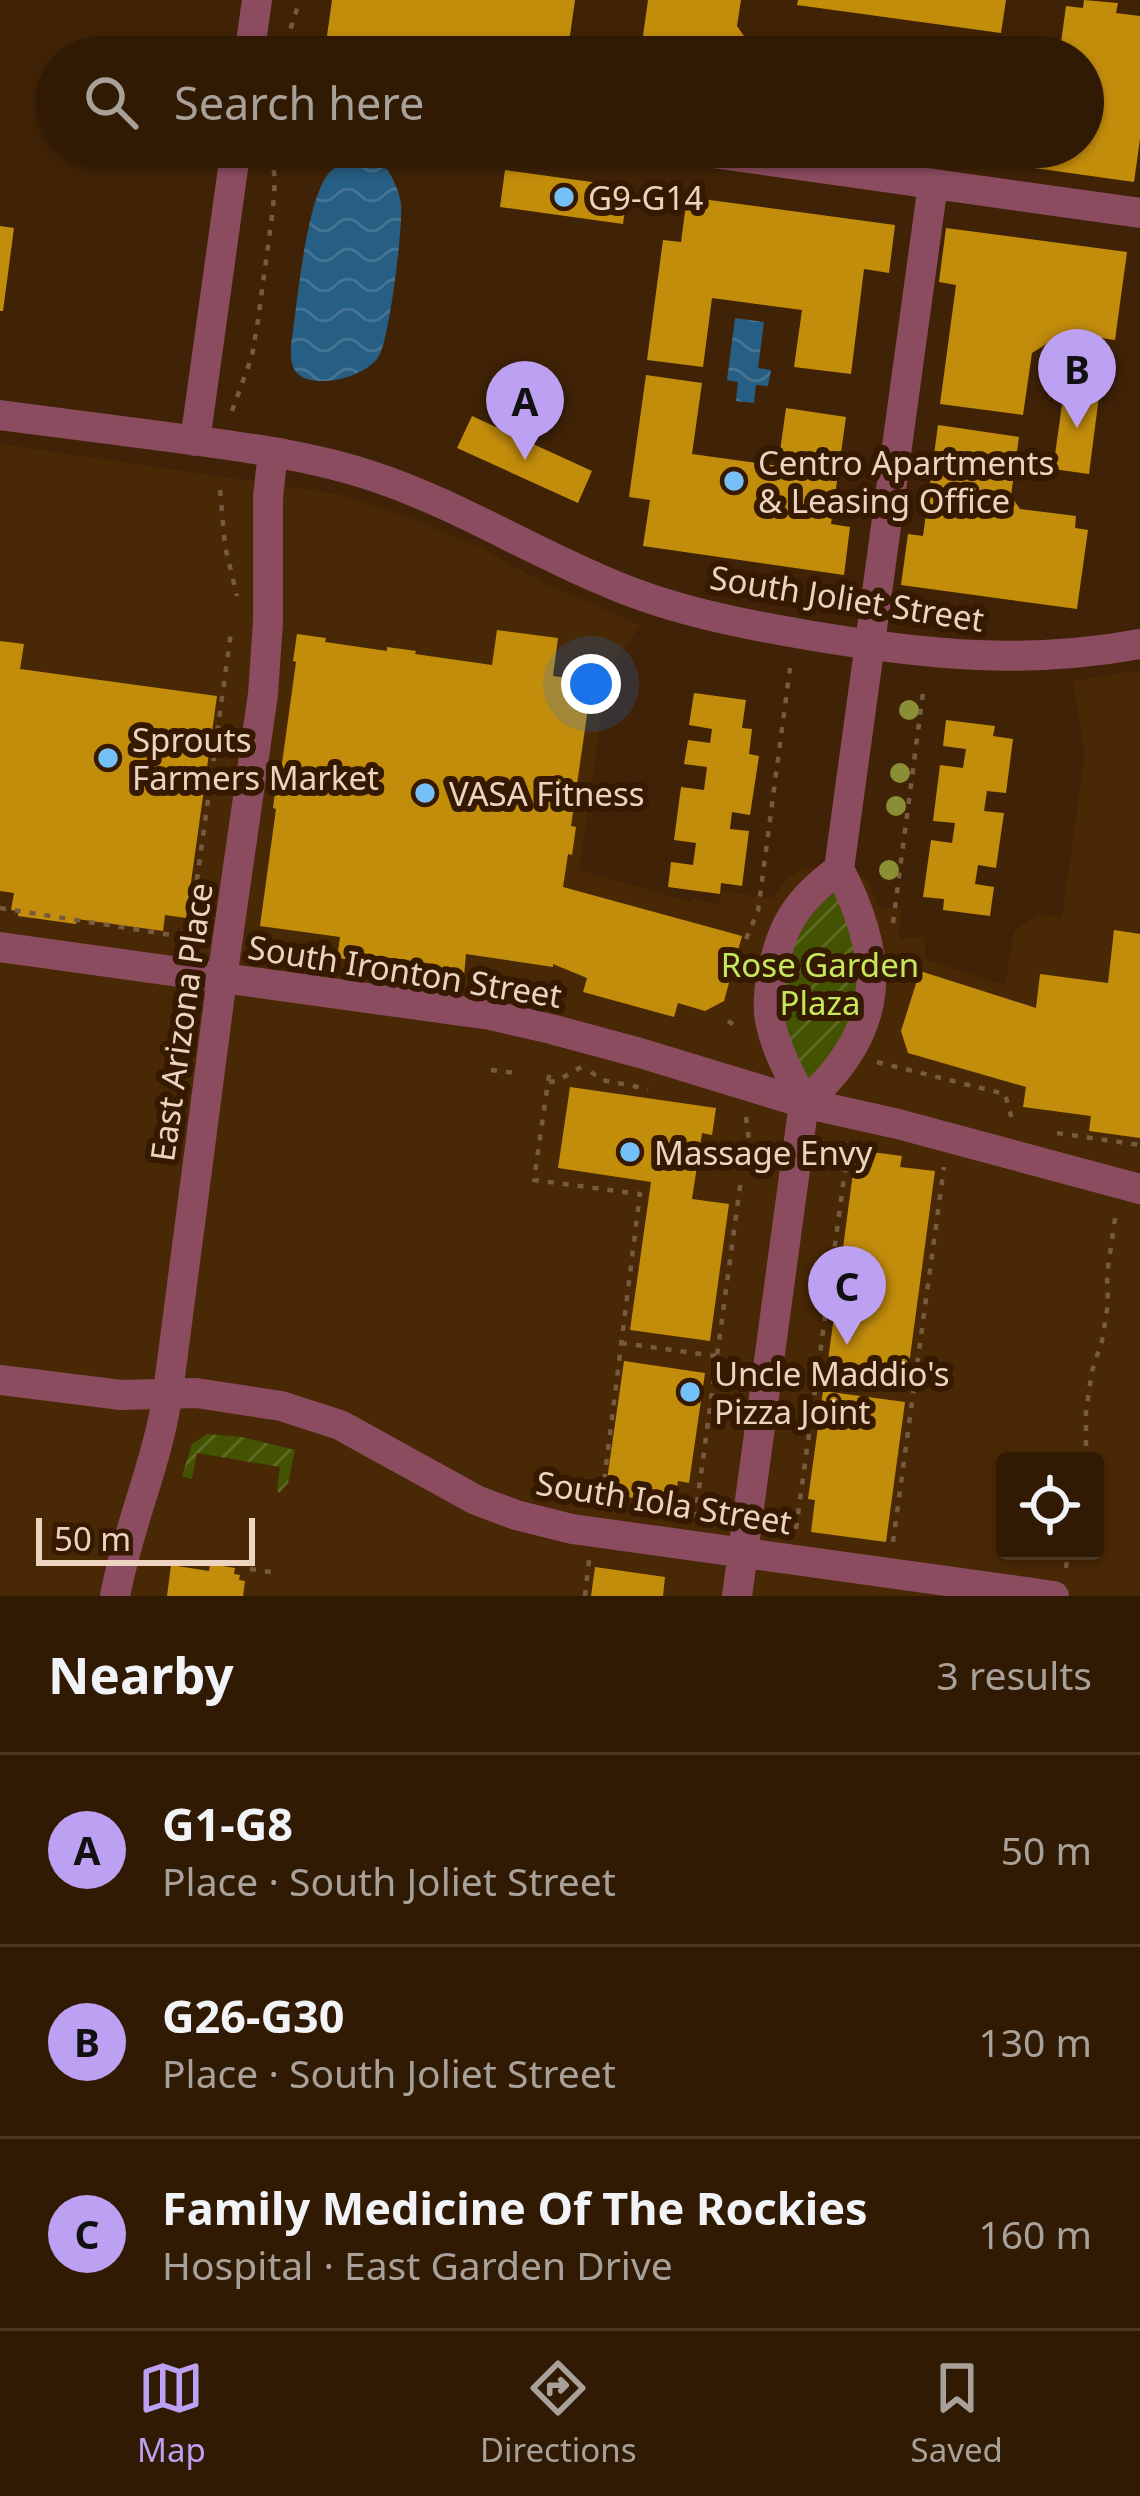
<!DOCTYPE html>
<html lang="en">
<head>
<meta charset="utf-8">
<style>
  :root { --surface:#301a04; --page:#38230e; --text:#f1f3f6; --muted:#a8a19a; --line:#4b3826; --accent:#bca0f2 }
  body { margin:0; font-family:"Noto Sans",sans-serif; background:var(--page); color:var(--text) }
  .controls { position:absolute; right:36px; bottom:36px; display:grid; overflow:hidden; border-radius:12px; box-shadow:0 3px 9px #0004 }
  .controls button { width:108px; height:108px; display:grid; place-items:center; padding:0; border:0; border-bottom:3px solid var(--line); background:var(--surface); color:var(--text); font:60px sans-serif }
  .scale { position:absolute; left:36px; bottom:30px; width:219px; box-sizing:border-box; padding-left:12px; border:6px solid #ecd4c1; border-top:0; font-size:33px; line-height:42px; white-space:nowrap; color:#ecd4c1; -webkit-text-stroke:9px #351900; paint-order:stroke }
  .you { position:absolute; left:591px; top:684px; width:42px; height:42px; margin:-30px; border:9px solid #fff; border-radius:50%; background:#1a73e8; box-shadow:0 0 0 18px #1a73e833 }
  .badge { display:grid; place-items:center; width:78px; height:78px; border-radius:50%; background:var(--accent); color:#111; font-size:39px; font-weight:700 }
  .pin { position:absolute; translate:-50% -99px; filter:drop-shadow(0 3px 6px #0008) }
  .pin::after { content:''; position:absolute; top:63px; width:42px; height:36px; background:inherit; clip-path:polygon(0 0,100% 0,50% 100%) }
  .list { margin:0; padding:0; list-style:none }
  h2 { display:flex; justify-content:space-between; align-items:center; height:156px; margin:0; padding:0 48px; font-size:51px }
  h2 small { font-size:39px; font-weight:400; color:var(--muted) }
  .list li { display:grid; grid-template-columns:78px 1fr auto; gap:36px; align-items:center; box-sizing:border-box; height:192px; padding:0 48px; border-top:3px solid var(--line) }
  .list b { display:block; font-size:45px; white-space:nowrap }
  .list p { margin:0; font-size:39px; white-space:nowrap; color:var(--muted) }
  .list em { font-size:39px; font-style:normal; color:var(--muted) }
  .icon { flex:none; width:66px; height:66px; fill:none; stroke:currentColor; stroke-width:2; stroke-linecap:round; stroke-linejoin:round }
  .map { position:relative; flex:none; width:1140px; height:1596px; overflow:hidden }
  .search { position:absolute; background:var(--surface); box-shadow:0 3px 9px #0004; left:36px; right:36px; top:36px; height:132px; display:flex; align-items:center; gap:30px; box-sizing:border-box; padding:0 42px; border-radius:66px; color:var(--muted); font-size:45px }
  .sheet { height:732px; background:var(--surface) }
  nav { display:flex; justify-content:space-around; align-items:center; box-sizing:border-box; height:168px; border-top:3px solid var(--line); background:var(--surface); font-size:33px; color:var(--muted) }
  nav a { display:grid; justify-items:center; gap:6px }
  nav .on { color:var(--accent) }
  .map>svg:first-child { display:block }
  .built { fill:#492805; fill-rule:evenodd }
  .garden { fill:url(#garden-furrows) }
  .water { fill:url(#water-waves) }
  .building { fill:#c38d0c }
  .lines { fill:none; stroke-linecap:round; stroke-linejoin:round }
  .path { stroke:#775b41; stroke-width:4.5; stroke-dasharray:6 9; stroke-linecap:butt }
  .minor { stroke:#8c4c5f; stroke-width:30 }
  .tree { fill:#8a8f35 }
  .poi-dot { fill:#75c0f6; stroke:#351900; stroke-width:4.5 }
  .labels { text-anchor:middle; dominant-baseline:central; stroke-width:12; stroke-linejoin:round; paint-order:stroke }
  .poi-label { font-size:33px; fill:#ecd4c1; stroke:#351900; text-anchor:start }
  .street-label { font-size:33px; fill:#ecd4c1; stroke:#351900 }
  .park-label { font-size:33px; fill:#c7e75c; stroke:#351900 }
</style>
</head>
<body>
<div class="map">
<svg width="1140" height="1596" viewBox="0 0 1140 1596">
  <defs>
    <pattern id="garden-furrows" width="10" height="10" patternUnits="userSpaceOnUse" patternTransform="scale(3)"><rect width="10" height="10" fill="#445302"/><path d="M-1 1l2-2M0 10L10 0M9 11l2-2" fill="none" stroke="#5f6b25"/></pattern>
    <pattern id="water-waves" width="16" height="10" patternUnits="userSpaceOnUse" patternTransform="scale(3)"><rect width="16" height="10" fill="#275e83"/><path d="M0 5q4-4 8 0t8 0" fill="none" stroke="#467493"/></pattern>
  </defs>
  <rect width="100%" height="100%" fill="#402306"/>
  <path class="built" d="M0,444l338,50 70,23 73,31 61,34 98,43 -33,50 -28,195 112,32 2,-4 26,7 3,-14 51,8 13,-20 15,-9 13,-4 39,6 14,7 11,27 24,4 -4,22 4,7 22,-2 2,23 79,25 9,-53 23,-18 25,3 23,-163 -12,-73 67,-11v926h-1140zM1005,1461h90v90h-90z"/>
  <path class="garden" d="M839,869l31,125 -66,109 -18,-36 -9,-119z
    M207,1434l35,3 53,13 -7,33 -9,10 -2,-3 3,-23 -83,-14 -5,26 -10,-3 10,-32z"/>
  <path class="water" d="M359,162l28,7c7,11 12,22 14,35 2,24 -11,129 -21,150 -10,22 -66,38 -84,18 -6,-7 -5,-19 -5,-27 6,-36 15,-154 41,-175 7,-5 18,-7 27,-8z
    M735,318l29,4 -6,46 13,2 -3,16 -12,-1 -2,18 -18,-2 2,-19 -11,-2z"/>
  <path class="building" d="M332,0h243l-8,57h-243z
    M648,0h93l-4,26 9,13 107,15v3h-213z
    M798,0h208l-5,33 -204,-28z
    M1084,0l34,3 -2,10 24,3v123l-6,43 -230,-32 1,-3h178v-90h-24l7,-51 17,2z
    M505,170l123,17 -5,37 -123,-17z
    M687,197l208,28 -6,48 -25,-4 -13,105 -57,-7 8,-57 -90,-12 -9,69 -56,-7 16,-120 18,2z
    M0,226l14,2 -11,83h-3z
    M946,228l181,24 -12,88 -15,-2 -1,11 -51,-6 -16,10 -9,62 -83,-11 16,-119 -17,-3z
    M646,375l56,8 -10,71 86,12 8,-58 60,9 -15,107 19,3 -6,48 -201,-29 7,-46 -21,-3z
    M1065,383l35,5 -11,86 -36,-5z
    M472,416l120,55 -14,32 -121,-55z
    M938,425l81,12 -8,59 9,13 56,7 -1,12 13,2 -11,79 -176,-24 7,-51 15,2z
    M497,630l61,8 -5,38 14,2 1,-5 28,4 -4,32 -4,-1 -17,118 5,1 -4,28 -4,-1 -5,33 179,49 -18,65 -19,10 -27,-8 -4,14 -91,-25 4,-14 -34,-14v3l-87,-13 -2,22 -31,-5 1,-7 -65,-9 -1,7 -31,-4 3,-21 -80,-11 16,-117 -3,-1 4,-30h3l16,-116 -3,-1 4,-27 29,4 -1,4 62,9v-4l29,4 -1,3 77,11z
    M0,641l24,3 -4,25 197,27 -31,222 -21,-3 -2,16 -86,-12 -1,5 -58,-8v-5l-7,-1 3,-17 -14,-2z
    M694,693l52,7 -4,28 10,1 -3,25 10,2 -9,59 -18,-3 -2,17 19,2 -7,55 -21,-3 -1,11 -52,-7 3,-25 22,3 3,-22 -22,-3 7,-53 23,3 3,-23 -23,-3 4,-24 22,3 2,-14 -23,-4z
    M946,720l49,6 -2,10 20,3 -7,54 -19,-2 -3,20 20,2 -8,55 -18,-3 -3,19 19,3 -4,29 -47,-6 1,-11 -21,-2 8,-57 21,3 3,-20 -22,-2 7,-56 23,3 3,-19 -23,-3z
    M1114,930l26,4v204l-51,-7 2,-15 -68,-9 3,-20 -118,-34 -7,-22 19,-60 116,37 4,-34 68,9z
    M570,1087l146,21 -4,27 -10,-2 -10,66 37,5 -19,137 -80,-11 21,-148 -93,-14z
    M856,1150l46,6 -2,11 35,4 -27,201 -80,-11z
    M624,1361l81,12 -16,110 -11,-2 -5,32 -27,-4 2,-9 -43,-6z
    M823,1391l82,11 -19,140 -75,-10 4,-32 -7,-1z
    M210,1564l25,4 -1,6 6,1 -1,5 6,1 -2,15h-76l4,-31 38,6z
    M595,1567l70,10 -2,19h-72z"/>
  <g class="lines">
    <path class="path" d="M281,57l19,-57
      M897,57v-2
      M232,411l20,-55 6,-36 15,-111 2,-30 -5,-32
      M220,490l5,56 12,50
      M0,908l171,27 12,-3 9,-16 39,-284
      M893,923l31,-238
      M746,939l12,-28 32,-243
      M728,1021l12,8
      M877,1062l128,32 8,29
      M491,1070l24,3
      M591,1072l11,8 46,9
      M549,1075l-15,105 106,14 -39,312
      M549,1082l8,-1 24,-14
      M746,1117l3,24
      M1057,1133l83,12
      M621,1343l95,13
      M818,1370l95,12
      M1086,1461v-49l6,-41 10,-30 6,-37 -1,-30 9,-62
      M695,1518l46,-339
      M796,1529l53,-387
      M893,1542l51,-375
      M1066,1568l2,-17
      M250,1569l27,4
      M585,1596l4,-36"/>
    <path class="minor" d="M249,57l8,-57
      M670,147l470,66
      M0,415c66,9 133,17 199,26 58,8 115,16 170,34 81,26 155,72 233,105 67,30 140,44 211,56 115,19 212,29 327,8
      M195,441l41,-294
      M0,947l490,68 61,14 89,24 164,50 94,21 242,65
      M804,1103c82,-71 83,-142 35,-234l94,-685
      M0,1380l121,15 75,-2 85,13 59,19 136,75 40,15 56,14 482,67
      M115,1596c13,-70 43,-134 53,-204l54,-414 41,-284 5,-72v-125l5,-45
      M737,1596l67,-493c-12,-25 -27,-51 -33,-78 -4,-16 -2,-32 0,-47 10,-53 25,-77 68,-109"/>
  </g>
  <g class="tree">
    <circle cx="909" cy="710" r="10"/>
    <circle cx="900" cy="773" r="10"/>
    <circle cx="896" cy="806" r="10"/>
    <circle cx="889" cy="870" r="10"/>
  </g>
  <g class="poi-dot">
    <circle cx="564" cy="197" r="12"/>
    <circle cx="734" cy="481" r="12"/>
    <circle cx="108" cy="758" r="12"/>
    <circle cx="425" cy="793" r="12"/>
    <circle cx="630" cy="1152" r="12"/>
    <circle cx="690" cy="1392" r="12"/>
  </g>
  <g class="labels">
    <g class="poi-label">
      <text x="588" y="197">G9-G14</text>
      <text x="758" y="462">Centro Apartments<tspan x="758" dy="38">&amp; Leasing Office</tspan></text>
      <text x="132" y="739">Sprouts<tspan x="132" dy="38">Farmers Market</tspan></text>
      <text x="449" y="793">VASA Fitness</text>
      <text x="654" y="1152">Massage Envy</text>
      <text x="714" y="1373">Uncle Maddio's<tspan x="714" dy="38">Pizza Joint</tspan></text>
    </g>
    <g class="street-label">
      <text transform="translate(847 598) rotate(9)">South Joliet Street</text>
      <text transform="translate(405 971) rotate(9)">South Ironton Street</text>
      <text transform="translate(181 1022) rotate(-82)">East Arizona Place</text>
      <text transform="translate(664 1502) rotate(9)">South Iola Street</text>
    </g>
    <g class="park-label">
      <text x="820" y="964">Rose Garden<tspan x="820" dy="38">Plaza</tspan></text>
    </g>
  </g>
</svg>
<div class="controls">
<button><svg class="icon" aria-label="locate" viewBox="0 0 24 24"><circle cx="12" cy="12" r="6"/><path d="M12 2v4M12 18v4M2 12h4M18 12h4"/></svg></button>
</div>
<div class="scale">50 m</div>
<div class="you"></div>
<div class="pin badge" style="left:525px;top:460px">A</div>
<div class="pin badge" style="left:1077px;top:428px">B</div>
<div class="pin badge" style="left:847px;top:1345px">C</div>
<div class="search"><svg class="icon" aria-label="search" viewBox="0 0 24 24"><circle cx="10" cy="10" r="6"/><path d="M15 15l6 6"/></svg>Search here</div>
</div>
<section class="sheet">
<h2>Nearby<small>3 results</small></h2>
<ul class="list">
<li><span class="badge">A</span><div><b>G1-G8</b><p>Place · South Joliet Street</p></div><em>50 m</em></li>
<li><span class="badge">B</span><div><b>G26-G30</b><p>Place · South Joliet Street</p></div><em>130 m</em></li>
<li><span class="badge">C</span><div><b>Family Medicine Of The Rockies</b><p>Hospital · East Garden Drive</p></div><em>160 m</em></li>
</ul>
</section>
<nav>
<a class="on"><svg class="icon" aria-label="map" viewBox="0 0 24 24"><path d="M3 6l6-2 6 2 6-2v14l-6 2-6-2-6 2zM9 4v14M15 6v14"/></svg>Map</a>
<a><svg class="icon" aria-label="directions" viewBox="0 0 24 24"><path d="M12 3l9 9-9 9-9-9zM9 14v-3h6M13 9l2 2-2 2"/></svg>Directions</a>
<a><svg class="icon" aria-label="saved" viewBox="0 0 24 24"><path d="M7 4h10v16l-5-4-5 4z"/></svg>Saved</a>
</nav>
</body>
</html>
